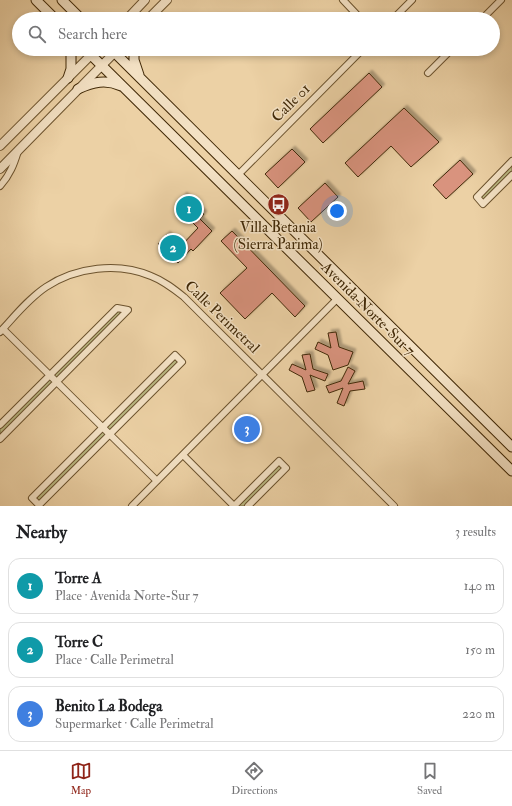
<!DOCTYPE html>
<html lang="en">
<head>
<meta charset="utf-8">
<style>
  :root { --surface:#fff; --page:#f2f2f2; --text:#202124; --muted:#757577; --line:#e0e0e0; --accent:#8f2418 }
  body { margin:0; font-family:"IM FELL Double Pica",serif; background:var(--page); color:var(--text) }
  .you { position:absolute; left:337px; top:211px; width:14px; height:14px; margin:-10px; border:3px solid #fff; border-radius:50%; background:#1a73e8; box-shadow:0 0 0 6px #1a73e833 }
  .badge { display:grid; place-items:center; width:26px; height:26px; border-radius:50%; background:var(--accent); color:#fff; font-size:13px; font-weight:700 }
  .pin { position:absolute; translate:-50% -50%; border:2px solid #fff; box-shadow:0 1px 4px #0006 }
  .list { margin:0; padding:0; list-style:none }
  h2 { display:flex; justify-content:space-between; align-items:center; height:52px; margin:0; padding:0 16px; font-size:17px }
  h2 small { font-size:13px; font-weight:400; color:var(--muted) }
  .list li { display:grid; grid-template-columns:26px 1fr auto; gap:12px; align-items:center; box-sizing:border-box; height:56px; margin:0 8px 8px; padding:0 8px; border:1px solid var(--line); border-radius:12px }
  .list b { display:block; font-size:15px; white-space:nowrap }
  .list p { margin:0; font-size:13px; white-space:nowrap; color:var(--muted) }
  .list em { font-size:13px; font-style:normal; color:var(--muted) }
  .icon { flex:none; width:22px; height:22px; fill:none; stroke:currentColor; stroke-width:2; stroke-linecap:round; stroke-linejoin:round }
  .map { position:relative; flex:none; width:512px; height:506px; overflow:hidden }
  .search { position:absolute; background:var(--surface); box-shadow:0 2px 6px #0003; left:12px; right:12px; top:12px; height:44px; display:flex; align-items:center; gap:10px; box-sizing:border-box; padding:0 14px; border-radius:22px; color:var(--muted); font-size:15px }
  .sheet { height:244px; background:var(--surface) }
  nav { display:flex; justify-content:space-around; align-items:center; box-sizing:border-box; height:56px; border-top:1px solid var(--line); background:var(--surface); font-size:11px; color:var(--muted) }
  nav a { display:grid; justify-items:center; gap:2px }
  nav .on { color:var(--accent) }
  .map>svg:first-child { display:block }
  .green { fill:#bbba84; stroke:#7e7246 }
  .building { fill:#d9937e; stroke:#412907; filter:url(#shadow) }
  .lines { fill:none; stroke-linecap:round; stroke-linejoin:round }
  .minor-casing { stroke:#6c532e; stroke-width:8 }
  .tertiary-casing { stroke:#6c532e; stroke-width:10 }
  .secondary-casing { stroke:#412907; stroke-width:11 }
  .minor { stroke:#f3e1c4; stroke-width:6 }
  .tertiary { stroke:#f3e1c4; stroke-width:8 }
  .secondary { stroke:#f3e1c4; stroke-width:9 }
  .labels { text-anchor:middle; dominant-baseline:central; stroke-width:3; stroke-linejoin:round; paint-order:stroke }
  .street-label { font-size:15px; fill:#412907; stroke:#f3e1c4 }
  .poi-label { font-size:15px; fill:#412907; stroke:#f3e1c4 }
</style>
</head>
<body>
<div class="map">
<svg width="512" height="506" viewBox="0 0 512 506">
  <defs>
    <filter id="shadow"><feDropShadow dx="3" dy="-3" stdDeviation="1" flood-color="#0004"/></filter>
  </defs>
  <rect width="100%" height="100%" fill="#ecd1a5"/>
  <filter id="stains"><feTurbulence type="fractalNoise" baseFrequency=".005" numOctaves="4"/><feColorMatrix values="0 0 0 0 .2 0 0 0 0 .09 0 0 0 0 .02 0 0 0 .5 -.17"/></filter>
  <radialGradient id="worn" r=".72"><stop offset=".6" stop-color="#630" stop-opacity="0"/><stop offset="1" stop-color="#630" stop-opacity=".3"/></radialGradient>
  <path class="green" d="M512,161v14l-29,29 -6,-7z
    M117,308l11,2 -128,129v-14z
    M175,355l7,7 -143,143 -7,-7z
    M279,461l7,7 -38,38h-14z"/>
  <path class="building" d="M369,73l13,14 -59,56 -13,-14z
    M404,108l35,34 -28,25 -20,-21 -33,31 -13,-14z
    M292,149l13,13 -27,26 -13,-14z
    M460,160l13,14 -27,25 -13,-14z
    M325,183l13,14 -27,25 -13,-14z
    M184,195l20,19 -4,5 12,12 -19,20 -2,-2 -13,14 -20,-19 9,-10 13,13 18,-19 -23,-23z
    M232,231l73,75 -10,11 -23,-24 -27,26 -25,-26 27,-25 -26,-27z
    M336,332l3,15 14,5 -5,13 -15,5 -5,-15 -13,-6 3,-7 13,6 -3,-15z
    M310,354l3,15 15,5 -3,7 -15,-6 5,15 -8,2 -5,-15 -13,-7 3,-6 14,6 -4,-15z
    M348,367l7,4 -7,13 15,-3 2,8 -15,2 -6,15 -7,-3 6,-15 -14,5 -3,-7 15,-5z"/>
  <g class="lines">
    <defs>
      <path id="minor" d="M343,0l18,19
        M393,19l19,-19
        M482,19l19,-19
        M428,73l24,-24
        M512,161l-35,36 6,7 29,-29
        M238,175l125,-126
        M0,186c10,-11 14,-22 18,-35
        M3,329l154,152
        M0,332c14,-15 28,-33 46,-45 30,-20 72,-25 105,-11 13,5 23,13 33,21l210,209
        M175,355l7,7 -143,143 -7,-7z
        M0,425l117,-117 11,2 -128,129
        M183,455l51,51
        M132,506l205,-207
        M234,506l45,-45 7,7 -38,38"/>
      <path id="tertiary" d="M127,19l18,-19
        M148,19l19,-19
        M0,146l97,-97
        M0,169l118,-120"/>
      <path id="secondary" d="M36,0l19,19
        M62,0l19,19
        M85,49l427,422
        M111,49l401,398
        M134,49v11l5,15
        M68,78l3,-9v-20
        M78,89c15,-7 28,-10 43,-3"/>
    </defs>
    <use href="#minor" class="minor-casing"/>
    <use href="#tertiary" class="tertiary-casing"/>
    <use href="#secondary" class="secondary-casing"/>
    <use href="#minor" class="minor"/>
    <use href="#tertiary" class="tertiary"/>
    <use href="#secondary" class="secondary"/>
  </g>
  <defs>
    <symbol id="bus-disc" viewBox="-11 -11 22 22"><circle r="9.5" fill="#8f2418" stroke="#f3e1c4"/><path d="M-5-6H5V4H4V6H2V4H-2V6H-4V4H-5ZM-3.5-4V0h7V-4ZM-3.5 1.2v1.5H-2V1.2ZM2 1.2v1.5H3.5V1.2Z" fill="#fff"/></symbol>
  </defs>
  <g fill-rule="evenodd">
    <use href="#bus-disc" x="266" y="192" width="25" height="25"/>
  </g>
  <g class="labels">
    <g class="street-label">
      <text transform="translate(291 103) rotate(-45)">Calle 01</text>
      <text transform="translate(368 309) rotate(45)">Avenida Norte-Sur 7</text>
      <text transform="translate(222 317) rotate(44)">Calle Perimetral</text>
    </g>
    <g class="poi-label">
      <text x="278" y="227">Villa Betania<tspan x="278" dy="17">(Sierra Parima)</tspan></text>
    </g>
  </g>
  <rect width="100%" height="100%" filter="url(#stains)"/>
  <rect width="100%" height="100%" fill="url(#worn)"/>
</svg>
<div class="you"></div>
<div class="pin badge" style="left:189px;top:209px;background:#0f9aa8">1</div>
<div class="pin badge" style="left:173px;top:248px;background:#0f9aa8">2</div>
<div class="pin badge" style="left:247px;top:429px;background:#3f7fe0">3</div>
<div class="search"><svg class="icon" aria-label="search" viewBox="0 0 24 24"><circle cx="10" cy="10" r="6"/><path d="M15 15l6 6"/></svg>Search here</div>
</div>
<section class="sheet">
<h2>Nearby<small>3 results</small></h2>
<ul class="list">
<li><span class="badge" style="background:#0f9aa8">1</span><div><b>Torre A</b><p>Place · Avenida Norte-Sur 7</p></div><em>140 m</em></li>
<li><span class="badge" style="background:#0f9aa8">2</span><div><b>Torre C</b><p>Place · Calle Perimetral</p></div><em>150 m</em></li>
<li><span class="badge" style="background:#3f7fe0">3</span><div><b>Benito La Bodega</b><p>Supermarket · Calle Perimetral</p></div><em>220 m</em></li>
</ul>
</section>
<nav>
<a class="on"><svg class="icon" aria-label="map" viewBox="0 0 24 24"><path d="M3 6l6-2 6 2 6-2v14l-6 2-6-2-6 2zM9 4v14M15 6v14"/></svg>Map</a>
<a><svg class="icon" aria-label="directions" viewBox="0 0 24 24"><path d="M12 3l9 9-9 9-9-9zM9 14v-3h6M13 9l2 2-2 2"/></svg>Directions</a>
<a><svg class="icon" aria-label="saved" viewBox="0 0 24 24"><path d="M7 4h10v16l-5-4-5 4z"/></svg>Saved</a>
</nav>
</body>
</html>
